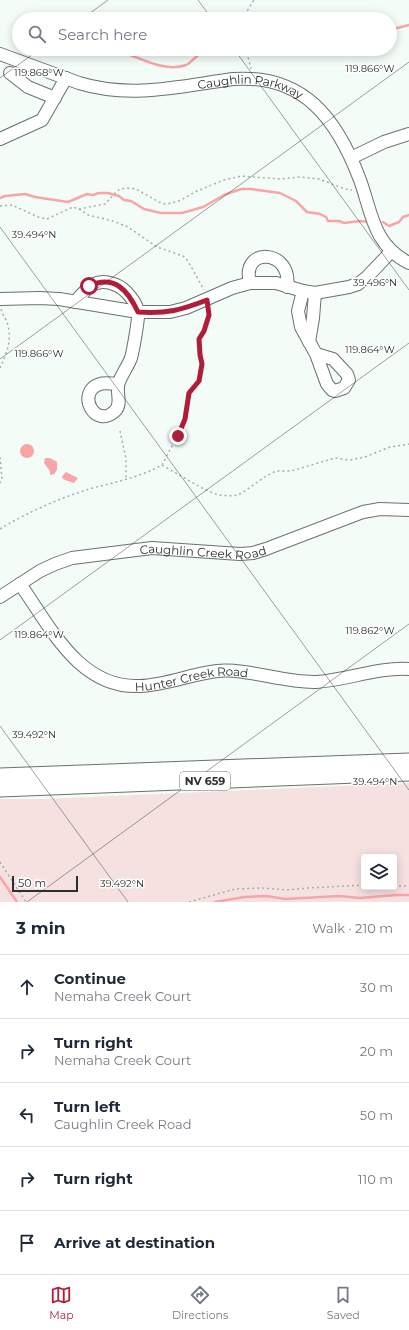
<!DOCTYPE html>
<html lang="en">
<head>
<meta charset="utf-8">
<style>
  :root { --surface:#fff; --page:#f6f6f7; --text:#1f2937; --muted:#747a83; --line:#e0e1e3; --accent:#b01d3a }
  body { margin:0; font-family:Montserrat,sans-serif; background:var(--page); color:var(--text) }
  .controls { position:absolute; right:12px; bottom:12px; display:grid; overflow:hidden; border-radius:4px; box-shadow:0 2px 10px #0003 }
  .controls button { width:36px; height:36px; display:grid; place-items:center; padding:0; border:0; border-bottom:1px solid var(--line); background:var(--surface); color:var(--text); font:20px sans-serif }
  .scale { position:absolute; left:12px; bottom:10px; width:66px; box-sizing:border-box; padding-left:4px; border:2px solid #2c302e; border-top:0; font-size:11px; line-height:14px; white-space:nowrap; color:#2c302e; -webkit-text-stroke:3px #fff; paint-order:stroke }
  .stop { position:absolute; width:12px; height:12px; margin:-9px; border:3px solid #b01d3a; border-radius:50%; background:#fff }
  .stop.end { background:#b01d3a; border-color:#fff; box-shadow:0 1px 4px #0008 }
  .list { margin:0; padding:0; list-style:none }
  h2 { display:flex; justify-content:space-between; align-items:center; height:52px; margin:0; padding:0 16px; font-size:17px }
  h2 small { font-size:13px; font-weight:400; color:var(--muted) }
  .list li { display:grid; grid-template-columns:26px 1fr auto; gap:12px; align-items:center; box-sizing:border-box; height:64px; padding:0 16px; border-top:1px solid var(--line) }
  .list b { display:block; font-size:15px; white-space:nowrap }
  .list p { margin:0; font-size:13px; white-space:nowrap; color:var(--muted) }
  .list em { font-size:13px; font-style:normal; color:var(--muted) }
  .icon { flex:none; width:22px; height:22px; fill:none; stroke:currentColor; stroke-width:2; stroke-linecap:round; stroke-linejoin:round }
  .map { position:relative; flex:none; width:409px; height:902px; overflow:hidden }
  .search { position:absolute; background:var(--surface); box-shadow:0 2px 10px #0003; left:12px; right:12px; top:12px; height:44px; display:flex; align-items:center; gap:10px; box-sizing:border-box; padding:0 14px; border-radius:22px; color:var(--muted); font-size:15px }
  .sheet { height:372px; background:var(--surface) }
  nav { display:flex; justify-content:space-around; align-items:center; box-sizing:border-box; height:56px; border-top:1px solid var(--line); background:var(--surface); font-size:11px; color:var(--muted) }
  nav a { display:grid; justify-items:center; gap:2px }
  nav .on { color:var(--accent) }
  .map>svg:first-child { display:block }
  .green { fill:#f6e1e1; fill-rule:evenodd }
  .water { fill:#f9a5a8 }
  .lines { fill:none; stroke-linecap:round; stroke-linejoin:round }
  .stream { stroke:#f9a5a8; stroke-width:2.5 }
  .minor-casing { stroke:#6a726d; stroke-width:14 }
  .major-casing { stroke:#6a726d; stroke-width:17 }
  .path { stroke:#a6adaa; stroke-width:1.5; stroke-dasharray:2 3; stroke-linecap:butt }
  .minor { stroke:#fff; stroke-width:12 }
  .major { stroke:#fff; stroke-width:15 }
  .route { stroke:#b01d3a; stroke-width:5 }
  .ticks { fill:none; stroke:#2c302e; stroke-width:1; stroke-opacity:0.45 }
  .labels { text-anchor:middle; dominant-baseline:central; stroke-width:3; stroke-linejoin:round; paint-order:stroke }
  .shield { fill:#fff; stroke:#6b6e6d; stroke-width:1 }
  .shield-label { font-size:11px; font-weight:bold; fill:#2c302e }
  .street-label { font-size:12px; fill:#2c302e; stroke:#fff }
  .ticks-label { font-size:10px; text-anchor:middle; fill:#2c302e; stroke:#fff; stroke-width:3; stroke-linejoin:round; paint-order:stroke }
</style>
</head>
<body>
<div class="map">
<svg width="409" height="902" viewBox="0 0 409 902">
  <rect width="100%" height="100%" fill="#f3fcf7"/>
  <path class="green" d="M409,783v119h-409v-103h41zM364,857h30v30h-30z"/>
  <path class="water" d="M20 451a7 7 0 1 1 14 0a7 7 0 1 1-14 0Z
    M45,458h5l7,4v8l-3,4 -4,1v-4l-6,-8z
    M66,472l12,6 -4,5 -9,-3 -3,-2 1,-3z"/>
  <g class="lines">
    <path class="stream" d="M390,30l19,-5
      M111,49c23,4 51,25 75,16 6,-3 10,-10 17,-13 12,-3 23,3 34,-3
      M0,198l5,-2 20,-2 10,3 33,5 19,-8 6,1 6,-2h9l11,3 5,4 7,1 13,8 17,4h21l21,-6 21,-12 17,-6h10l29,4 16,8 11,11 13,2 6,3 2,4h11l5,2 16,-2 10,1
      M383,222l6,4 10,-4 4,-5 6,-2
      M0,877l17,25
      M215,902l29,-5 22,-1 19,3 54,-3 21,2 36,-3h13"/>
    <defs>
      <g id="minor">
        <path id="s1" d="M0,54l79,29c52,16 102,3 154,-4 71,-5 104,40 127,101 12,33 13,65 49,83"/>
        <path d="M10,73l18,14 27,11"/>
        <path d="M0,139l42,-19 24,-42"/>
        <path d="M351,158l33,-16 25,-8"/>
        <path d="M250,283c-10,-37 43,-34 37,4"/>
        <path d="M303,291l-5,20 3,16 15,27 11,30 5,6 3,1 9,-3 5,-8 -2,-6 -14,-15 -17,-5"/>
        <path d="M0,299l40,-1 19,1 79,13h32l16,-4 46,-20 18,-5h26l27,8 12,2 34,-6 9,-3 9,-7 19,-20 5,-6"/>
        <path d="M75,302c12,-14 21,-26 41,-17 9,3 21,18 22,27 1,6 -5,39 -7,46 -3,8 -9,16 -12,24 -4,10 4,21 -4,29 -20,19 -40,-19 -15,-27 5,-2 12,0 18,0"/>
        <path d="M309,342l4,-24 2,-25"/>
        <path id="s2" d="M20,584c30,42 59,105 120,102 26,-1 51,-12 77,-15 31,-3 66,12 99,11 31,-2 62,-15 93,-13"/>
        <path id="s3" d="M0,597l40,-26 15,-7 17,-6 80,-10 88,6 13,-1 13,-4 97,-37 17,-3 29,1"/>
      </g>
      <path id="major" d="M0,776l409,-15
        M0,789l409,-16"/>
    </defs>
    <use href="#minor" class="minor-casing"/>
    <use href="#major" class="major-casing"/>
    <path class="path" d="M242,19l12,-19
      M243,49l5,8 3,12
      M0,206l12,-1 26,12 9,2 26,-12 6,2 9,6 25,6 15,6 29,20 26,9 5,5 16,29
      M79,209l26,-5 9,-10 6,-5 7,-1 9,1 23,13 6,2 7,-1 9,-3 16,-9 27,-11 17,-4 40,3 18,-2 20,2 26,10 7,1
      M0,368c6,-13 12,-27 8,-42 -1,-7 -6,-11 -7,-17
      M120,431l6,28v21
      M0,457l2,22 -2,4
      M162,465l20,-38 6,-25 1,-9 10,-12 3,-17 -3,-25c5,-9 11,-19 9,-30
      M0,529c28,-17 58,-30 89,-40 26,-7 49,-11 73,-24l38,22 18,8 16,1 8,-3 24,-17 10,-5h15l44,-13 15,2 15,-3 25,-10 19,-3
      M0,862l26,40
      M394,886h15
      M189,902l46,-13 27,-1 25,2 21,-2 56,-3"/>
    <use href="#minor" class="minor"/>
    <use href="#major" class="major"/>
  </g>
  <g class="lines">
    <path class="route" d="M89,286c26,-12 39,5 49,26 29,2 43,-2 69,-12l2,15 -5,16 -5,8 1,16 2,9 -3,17 -10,12 -4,26 -7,17"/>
  </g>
  <path class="ticks" d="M198,0l14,19M82,19l26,-19M234,49l175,241M0,78l40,-29M0,227l409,563M0,359l409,-297M0,640l409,-297M0,726l128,176M27,902l382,-278"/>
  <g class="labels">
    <rect class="shield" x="180" y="772" width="50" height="18" rx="3"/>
    <g class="shield-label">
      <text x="205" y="781">NV 659</text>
    </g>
    <g class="street-label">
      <text stroke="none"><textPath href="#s1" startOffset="258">Caughlin Parkway</textPath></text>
      <text stroke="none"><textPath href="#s3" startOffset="214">Caughlin Creek Road</textPath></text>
      <text stroke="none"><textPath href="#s2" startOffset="218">Hunter Creek Road</textPath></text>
    </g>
  </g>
  <g class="ticks-label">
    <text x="370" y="72">119.866°W</text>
    <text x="39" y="76">119.868°W</text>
    <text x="34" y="238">39.494°N</text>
    <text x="375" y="286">39.496°N</text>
    <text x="370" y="353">119.864°W</text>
    <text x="39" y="357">119.866°W</text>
    <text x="370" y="634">119.862°W</text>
    <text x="39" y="638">119.864°W</text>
    <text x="34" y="738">39.492°N</text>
    <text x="375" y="785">39.494°N</text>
    <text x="122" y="887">39.492°N</text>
  </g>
</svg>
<div class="controls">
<button><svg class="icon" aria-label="layers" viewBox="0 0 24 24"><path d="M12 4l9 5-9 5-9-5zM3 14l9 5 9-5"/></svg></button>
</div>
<div class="scale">50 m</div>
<div class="stop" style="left:89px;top:286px"></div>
<div class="stop end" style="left:178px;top:436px"></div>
<div class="search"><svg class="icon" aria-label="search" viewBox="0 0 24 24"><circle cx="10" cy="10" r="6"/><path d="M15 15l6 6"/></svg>Search here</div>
</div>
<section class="sheet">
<h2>3 min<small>Walk · 210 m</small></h2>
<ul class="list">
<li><svg class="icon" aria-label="ahead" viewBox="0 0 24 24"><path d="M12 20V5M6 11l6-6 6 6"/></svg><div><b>Continue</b><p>Nemaha Creek Court</p></div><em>30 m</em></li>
<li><svg class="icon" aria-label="right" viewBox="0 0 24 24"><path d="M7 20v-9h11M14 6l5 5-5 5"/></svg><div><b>Turn right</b><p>Nemaha Creek Court</p></div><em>20 m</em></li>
<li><svg class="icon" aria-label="left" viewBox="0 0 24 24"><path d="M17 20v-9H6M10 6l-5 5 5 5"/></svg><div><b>Turn left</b><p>Caughlin Creek Road</p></div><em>50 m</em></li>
<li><svg class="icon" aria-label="right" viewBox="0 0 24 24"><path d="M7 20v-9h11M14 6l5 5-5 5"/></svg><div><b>Turn right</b></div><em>110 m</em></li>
<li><svg class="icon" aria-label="arrive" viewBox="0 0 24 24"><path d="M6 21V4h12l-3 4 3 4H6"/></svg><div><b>Arrive at destination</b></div></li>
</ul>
</section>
<nav>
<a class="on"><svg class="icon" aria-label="map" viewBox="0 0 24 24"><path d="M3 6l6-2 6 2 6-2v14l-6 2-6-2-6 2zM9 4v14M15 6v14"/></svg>Map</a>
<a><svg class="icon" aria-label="directions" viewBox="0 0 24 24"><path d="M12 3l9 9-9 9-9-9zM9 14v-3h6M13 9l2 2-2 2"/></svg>Directions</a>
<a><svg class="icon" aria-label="saved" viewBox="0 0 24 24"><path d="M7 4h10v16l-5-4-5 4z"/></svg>Saved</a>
</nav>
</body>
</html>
